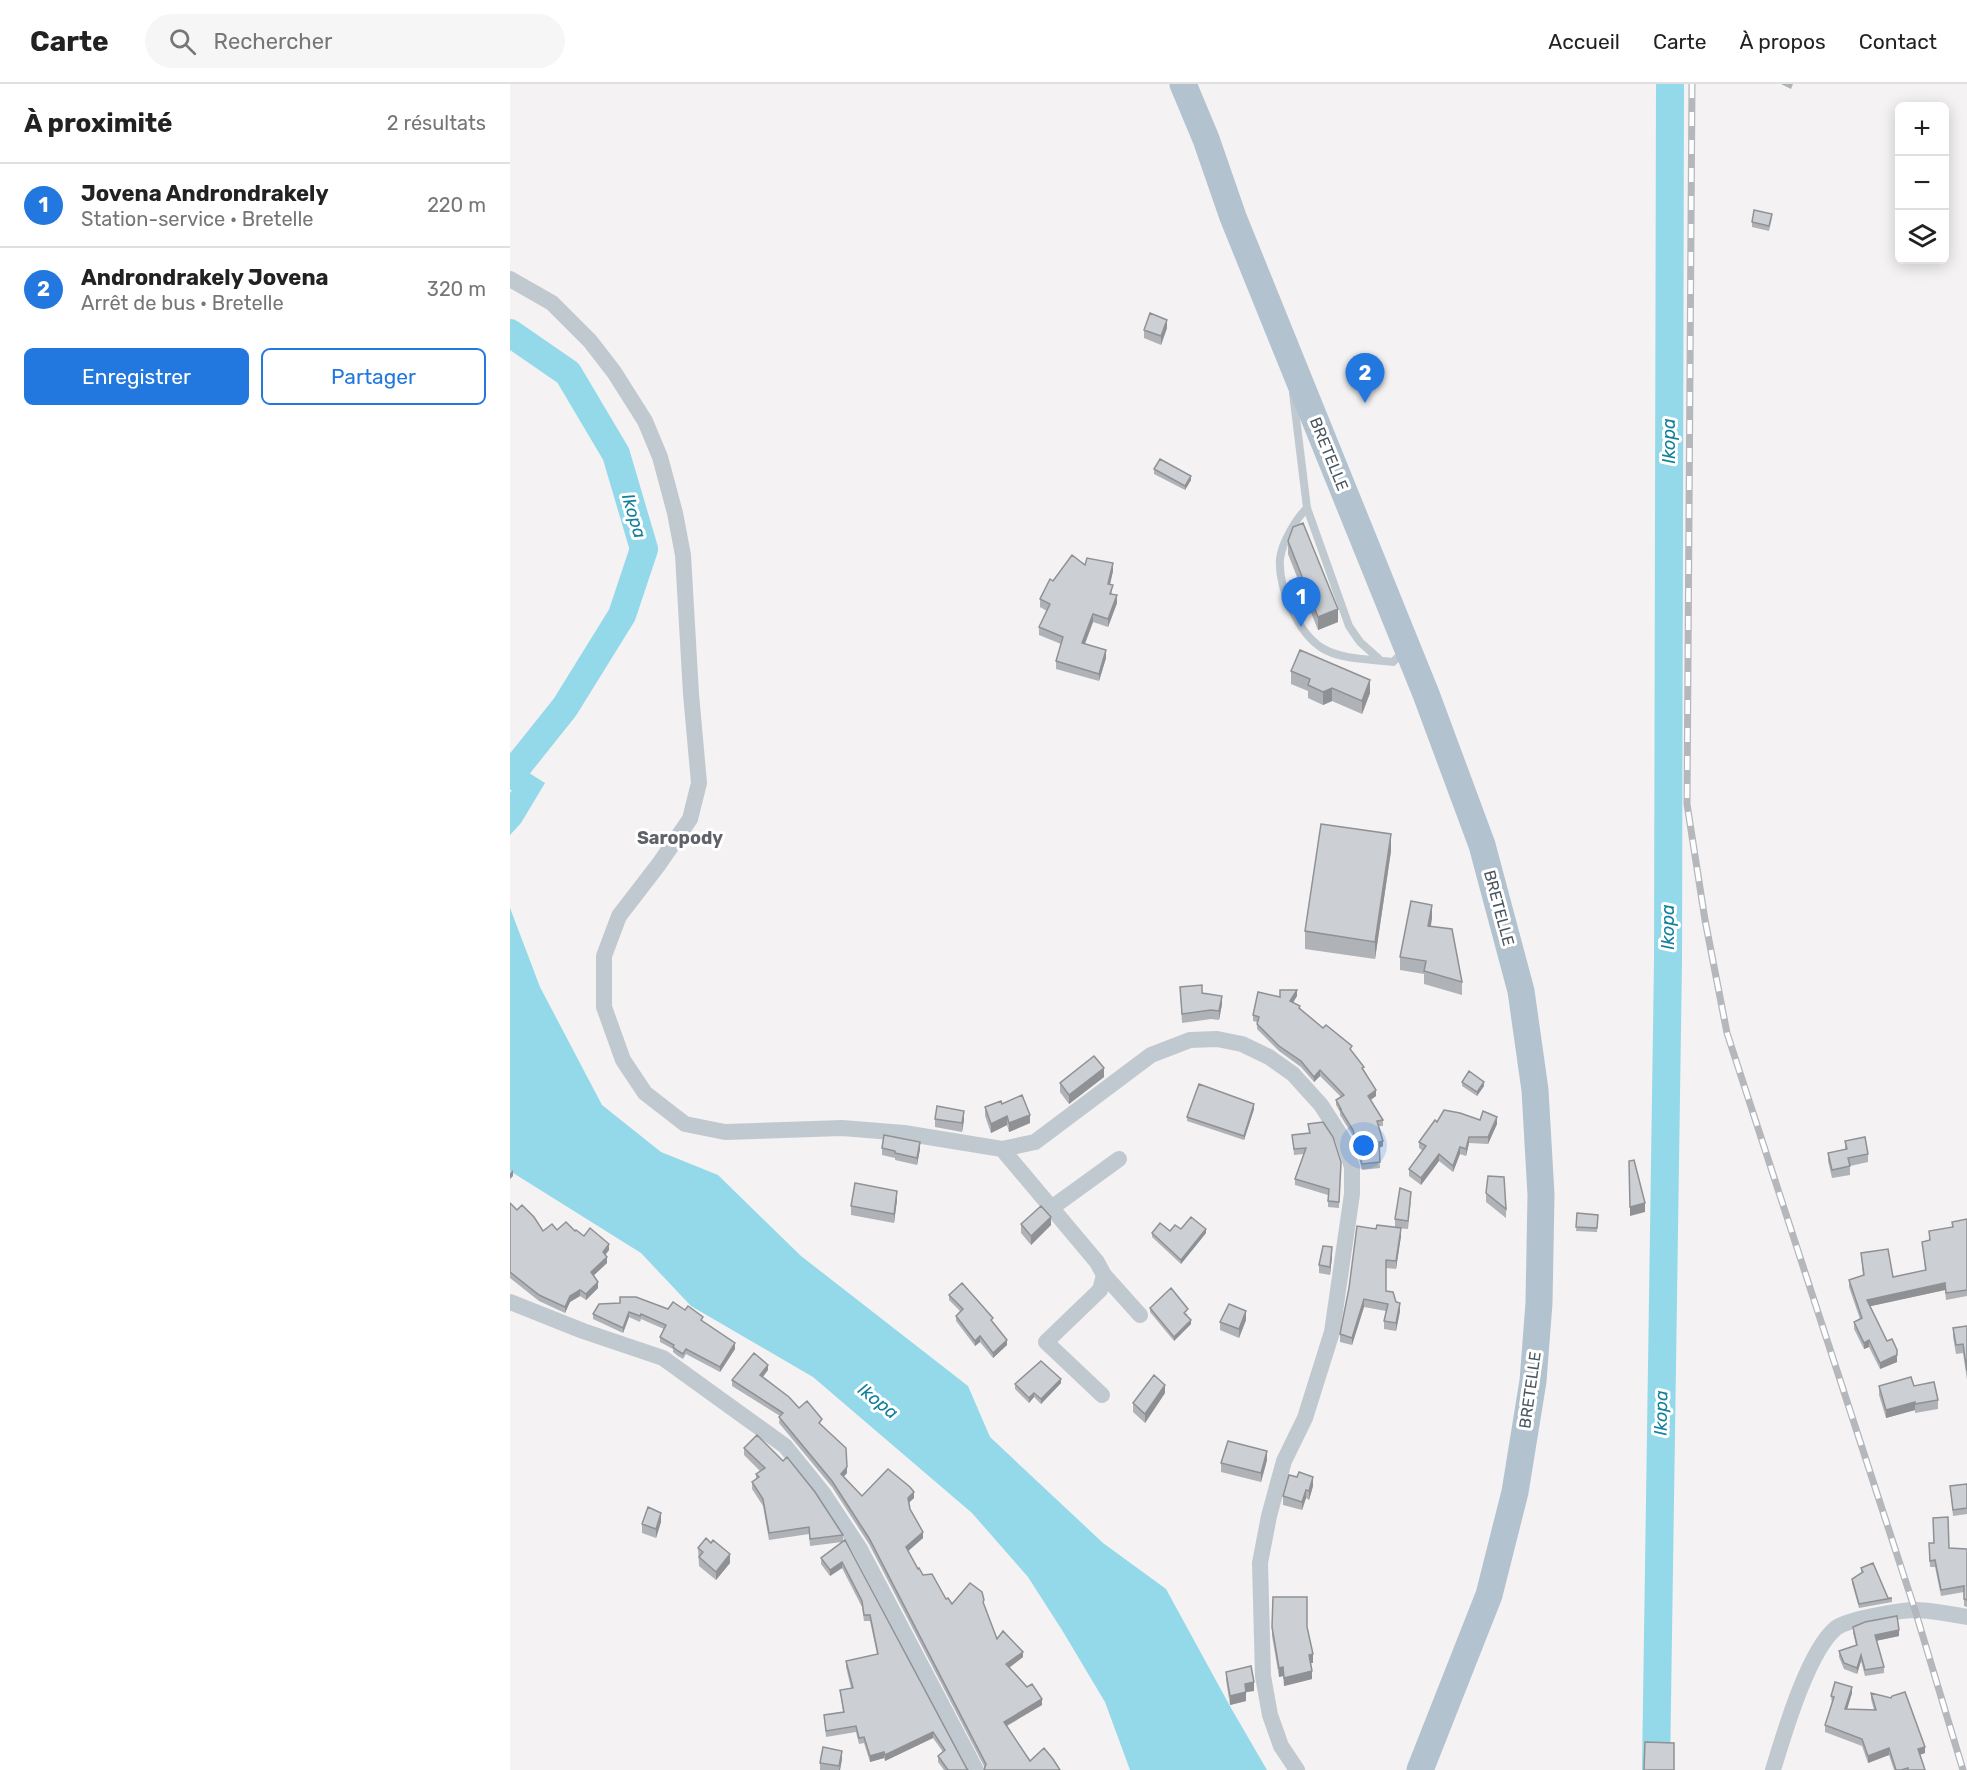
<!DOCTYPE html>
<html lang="fr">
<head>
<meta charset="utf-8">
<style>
  :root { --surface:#fff; --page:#f6f6f6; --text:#222; --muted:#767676; --line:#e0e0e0; --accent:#2278df }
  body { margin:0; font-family:Rubik,sans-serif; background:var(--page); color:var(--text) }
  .controls { position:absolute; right:18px; top:18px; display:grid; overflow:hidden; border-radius:9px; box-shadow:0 3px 15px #0003 }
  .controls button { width:54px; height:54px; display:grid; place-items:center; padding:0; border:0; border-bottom:2px solid var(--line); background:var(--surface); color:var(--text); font:30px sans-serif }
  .you { position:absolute; left:854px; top:1062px; width:21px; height:21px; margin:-15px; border:4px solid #fff; border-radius:50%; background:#1a73e8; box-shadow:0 0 0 9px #1a73e833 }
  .badge { display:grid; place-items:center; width:39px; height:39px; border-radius:50%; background:var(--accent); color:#fff; font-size:20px; font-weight:700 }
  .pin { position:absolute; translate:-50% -50px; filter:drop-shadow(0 2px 3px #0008) }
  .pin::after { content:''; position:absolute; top:32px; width:21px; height:18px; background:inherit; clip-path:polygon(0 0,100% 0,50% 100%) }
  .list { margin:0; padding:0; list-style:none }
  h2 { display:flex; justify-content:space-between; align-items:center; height:78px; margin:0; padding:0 24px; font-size:26px }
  h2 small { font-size:20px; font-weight:400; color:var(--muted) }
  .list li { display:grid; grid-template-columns:39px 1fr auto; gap:18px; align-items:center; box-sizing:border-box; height:84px; padding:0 24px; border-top:2px solid var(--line) }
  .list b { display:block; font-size:22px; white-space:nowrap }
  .list p { margin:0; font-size:20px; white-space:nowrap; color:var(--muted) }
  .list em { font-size:20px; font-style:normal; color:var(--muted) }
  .actions { display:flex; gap:12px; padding:18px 24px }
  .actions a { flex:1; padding:14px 0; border:2px solid var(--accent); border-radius:9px; text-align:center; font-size:21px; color:var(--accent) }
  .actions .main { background:var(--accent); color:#fff }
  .icon { flex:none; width:33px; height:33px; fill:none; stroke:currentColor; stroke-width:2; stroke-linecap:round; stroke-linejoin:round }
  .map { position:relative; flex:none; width:1457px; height:1686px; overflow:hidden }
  header { display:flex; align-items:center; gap:36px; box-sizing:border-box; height:84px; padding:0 30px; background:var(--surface); border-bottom:2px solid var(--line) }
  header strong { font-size:28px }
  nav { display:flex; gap:33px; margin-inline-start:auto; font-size:21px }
  .search { width:420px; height:54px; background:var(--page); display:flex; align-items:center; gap:15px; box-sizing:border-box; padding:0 21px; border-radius:33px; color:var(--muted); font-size:22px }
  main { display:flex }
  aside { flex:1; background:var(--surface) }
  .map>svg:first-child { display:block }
  .water { fill:#93d9ea }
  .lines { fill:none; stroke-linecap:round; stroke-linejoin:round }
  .river { stroke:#93d9ea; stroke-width:28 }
  .service { stroke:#c1c9d0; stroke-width:8 }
  .minor { stroke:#c1c9d0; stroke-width:16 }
  .primary { stroke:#b3c2cf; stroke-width:27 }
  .rail-casing { stroke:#b4b7bc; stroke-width:7 }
  .rail { stroke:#fff; stroke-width:4.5; stroke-dasharray:14; stroke-linecap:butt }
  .wall { fill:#afb2b6 }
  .shaded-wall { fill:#8f9194 }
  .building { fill:#cccfd4; stroke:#8f9194; stroke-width:1.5 }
  .labels { text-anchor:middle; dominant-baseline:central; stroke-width:6; stroke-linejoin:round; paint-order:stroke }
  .street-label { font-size:16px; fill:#4a565f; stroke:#fff }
  .water-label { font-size:18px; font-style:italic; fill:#12819b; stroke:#fff }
  .neighbourhood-label { font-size:18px; font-weight:bold; fill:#5f6267; stroke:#fff }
</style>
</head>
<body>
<header>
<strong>Carte</strong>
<div class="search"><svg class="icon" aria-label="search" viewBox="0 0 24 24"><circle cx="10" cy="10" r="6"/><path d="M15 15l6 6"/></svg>Rechercher</div>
<nav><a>Accueil</a><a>Carte</a><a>À propos</a><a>Contact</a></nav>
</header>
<main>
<aside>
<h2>À proximité<small>2 résultats</small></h2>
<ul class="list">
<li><span class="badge">1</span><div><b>Jovena Androndrakely</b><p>Station-service · Bretelle</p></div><em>220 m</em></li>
<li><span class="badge">2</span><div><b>Androndrakely Jovena</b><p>Arrêt de bus · Bretelle</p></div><em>320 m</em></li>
</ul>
<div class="actions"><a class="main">Enregistrer</a><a>Partager</a></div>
</aside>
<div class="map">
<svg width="1457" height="1686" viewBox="0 0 1457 1686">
  <rect width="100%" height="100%" fill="#f4f2f2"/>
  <path class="water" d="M16,687l19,12 -24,40 -11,12v-42z
    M0,824l30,79 62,118 59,47 57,23 83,81 167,130 22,51 113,106 63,46 65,119 36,62h-137l-25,-68 -43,-72 -34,-53 -56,-64 -159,-136 -122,-71 -50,-53 -131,-82z"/>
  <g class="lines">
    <path class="river" d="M0,249l58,40 48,81 28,95 -22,66 -57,92 -55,69
      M1146,1686l12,-809 2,-877"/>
    <path class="service" d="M783,309l14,115c-11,11 -25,34 -27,51 -2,28 18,74 42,89 19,12 49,11 71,14l11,-11
      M797,424l42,118 11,16 19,17"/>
    <path class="minor" d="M0,195l42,24 38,38 24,31 31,49 15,36 15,56 8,42 8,139 8,89 -9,36 -31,45 -40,52 -15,40v51l19,53 22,33 40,31 40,8 117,-4 62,5 98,16 33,-7 116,-87 39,-15 27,-1 25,5 27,13 24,17 28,31 22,34 9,28v27l-20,138 -27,86 -21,43 -15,55 -9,47 3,113 7,39 11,31 16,24
      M492,1065l95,113 7,13 -4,15 -54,52 56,53
      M540,1125l69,-50
      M594,1191l36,40
      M0,1218l73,29 80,27 122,88 38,47 37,56 116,221
      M1263,1686c11,-36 35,-119 63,-142 12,-9 65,-18 81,-18 16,1 34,4 50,7"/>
    <path class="primary" d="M673,0l23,55 27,78 193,477 56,151 39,146 14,99 6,105 -2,108 -6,78 -18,111 -26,103 -69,175"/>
    <defs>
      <path id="rail" d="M1182,0l-5,720 18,116 22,113 188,577 48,160"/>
    </defs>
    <use href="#rail" class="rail-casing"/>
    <use href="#rail" class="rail"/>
  </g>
  <path class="wall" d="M1271,0h12l-2,5z
    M1262,134l-3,13 -17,-4v-5z
    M657,244l-6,17 -17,-7v-8z
    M644,385l37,11 -6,10 -31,-16z
    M778,457l50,81 -20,8 -30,-76z
    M575,481l28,6 -3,14 2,9 5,9 -9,24 -15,-5 -8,22 21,14 -7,23 -43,-12v-8l5,-17 -22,-9v-8l8,-16 -7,-4v-8l13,-18z
    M781,587l79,22 -8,21 -30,-13 -9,4 -15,-7v-7l-17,-7z
    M881,767l-16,108 -70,-10v-18z
    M922,834l-1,8 31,56v13l-38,-11v-10l-24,-4v-13z
    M670,903l22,6 20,11 -3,16 -8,-1 -29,4z
    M787,912l-4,7 59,49 12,18 12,26 -6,4 13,20v6h-5l5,20 -4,2 1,20 -18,2 -9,-34 -13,-21v-3l-4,-7v-5l5,-3 -21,-21 -6,6 -13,-15 -22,-16 -22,-22v-7l-4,-1v-6l27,-18z
    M594,993l-35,27 -9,-12v-9z
    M952,998l22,4 -7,10 -15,-10z
    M492,1020l28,19 -21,9 -2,-7 -16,8 -6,-17v-9z
    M744,1025l-10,31 -57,-19v-4z
    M425,1035l29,1 -2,12 -27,-5z
    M927,1038l60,2 -9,20 -19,-1 -3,13 -6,-2 -7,18 -14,-11 -18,24 -12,-9v-7l14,-18 -4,-3v-6z
    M798,1040l33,38 -2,46 -11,-1v-12l-33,-10v-6l9,-25 -10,1 -2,-20 17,-2z
    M1335,1057l23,13v8l-18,4v9l-18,3 -4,-17v-8l17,-3z
    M372,1064l38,1 -3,16 -22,-5v-2l-13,-3z
    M976,1109l20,16v9l-20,-16z
    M387,1116l-3,23 -43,-8v-9z
    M901,1116l-3,29 -13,-1 6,8 -5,33 -10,-1v23l10,11 4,9 -4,20 -12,-2v-8l2,-10 -22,-4 -12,38 -12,-3v-8l55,-106v-9z
    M0,1119l7,7 26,21h32l34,19 -4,5 2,8 -14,13 5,12 -12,12 -6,-4 -10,6 -5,11 -26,-12 -29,-23z
    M1067,1129l21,2 -1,17 -21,-1z
    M1457,1135v77l-21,4 -1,-10 -75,16 27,56 -17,7 -11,-22 -5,2 -10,-20v-7l6,-3 -11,-32v-7l14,-4 -2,-23 32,24 32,-7 -3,-28 7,-1v-10l23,-4v-5z
    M511,1140l30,1 -20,20 -10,-12z
    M671,1145l25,4 -25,31 -29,-27v-4z
    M822,1172l-2,19 -11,-2v-8z
    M439,1211l44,28 14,22 -14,13 -13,-16 -5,4 -19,-25v-5l4,-5 -11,-11z
    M89,1220l104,18 32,27 -15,23 -34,-18 -3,5 -5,-3 -5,-4v-3l-13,-7v-5l4,-8 -23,-10 -1,3 -11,-5 -6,16 -30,-14v-5z
    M640,1224l38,6 -2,2 5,8 -17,17 -24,-29z
    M736,1236l-7,18 -19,-8v-8z
    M1457,1242v54l-4,-27 -7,1 -3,-17v-9z
    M258,1286l-5,7 36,31 23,17 25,48 -4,4 19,19 52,2 -5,5 1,6 13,29 -15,13 10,18 28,30 6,5 32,2 13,33 26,18 -14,11 33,37 -35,21 23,35 23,-2 -68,9 -116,-224 -37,-57 -53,-64 1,-7 -48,-30v-6z
    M551,1299l-20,21 -7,-7 -5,6 -14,-14v-5z
    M1369,1302h35l24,14v9l-23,4v-3l-29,8 -7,-23z
    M655,1309l-20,30 -12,-11v-9z
    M234,1364l99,87v7l125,228h-24l-6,-8v-6l5,-4 -10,-14 -48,23 -1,-3 -14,4 -6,-19 -5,1 -3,-12 -30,5 -2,-22 19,-3 -3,-22 11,-2 -5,-21v-6l31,-7 -7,-33h-6l-2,-14 -20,-39 -12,8 -9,-12v-6l21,-16 -32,4 -1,-12 -40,6 -6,-34 -11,-17v-7l4,-3v-5l4,-3 -16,-16z
    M757,1376l-6,22 -40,-10v-9z
    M1457,1400v30l-14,2 -3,-30z
    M803,1402l-4,14 -3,-2 -4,12 -19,-5v-9z
    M151,1438l-5,16 -14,-5v-9z
    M1419,1459h5l15,5 18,1v58l-3,-1v-14l-23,4 -6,-29h-5z
    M188,1464l32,15 -14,17 -17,-14z
    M1351,1484l27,30h4v4l-33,6 -7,-25v-4l9,-6z
    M763,1513l34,31 6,35h-2l1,16 -28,7 -1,-10 -4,1 -7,-41z
    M1343,1543l46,9 -23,5 8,26v6l-19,3 -4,-15 -4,13 -13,-5 -5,-12v-6l17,-6 -3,-12z
    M716,1588l28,19 -8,1v9l-16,4 -4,-25z
    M1342,1609l-5,16 27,1 -3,-11v-6l54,60 -5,2 5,15h-31l-5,-15 -21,8 -6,-17 -37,-14v-7l7,-21 -1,-8z
    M332,1675l-2,11h-20v-7z"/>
  <path class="shaded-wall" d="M657,236v8l-6,17v-9z
    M681,392v4l-6,10v-4z
    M603,479v8l-5,21v-8z
    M607,511v8l-9,24v-8z
    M828,525v13l-20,8v-13z
    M583,530v8l-11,29v-8z
    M596,566v8l-7,23v-7z
    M860,596v13l-8,21v-13z
    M822,604v13l-9,4v-13z
    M881,750v17l-16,108v-17z
    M922,821v13l-4,21v-13z
    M787,906v6l-7,11v-6z
    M712,912v8l-3,16v-9z
    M594,984v9l-35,27v-9z
    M810,986v6l-6,6v-5z
    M974,998v4l-7,10v-4z
    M866,1006v6l-8,6v-6z
    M744,1020v5l-10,31v-4z
    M454,1027v9l-2,12v-9z
    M520,1031v8l-21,9v-9z
    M497,1032v9l-16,8v-9z
    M987,1033v7l-9,20v-7z
    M959,1053v6l-3,13v-7z
    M873,1057v5l-4,2v-6z
    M410,1058v7l-3,16v-7z
    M950,1063v7l-7,18v-6z
    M929,1070v7l-18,24v-7z
    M3,1086v6l-3,3v-6z
    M387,1107v9l-3,23v-9z
    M1135,1119v9l-15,4v-9z
    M541,1133v8l-20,20v-9z
    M891,1144v8l-5,33v-8z
    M696,1145v4l-25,31v-4z
    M99,1160v6l-6,8v-6z
    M822,1163v9l-2,19v-8z
    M97,1173v6l-16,15v-6z
    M88,1198v6l-12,12v-6z
    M1435,1199v7l-78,17v-7z
    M70,1206v6l-10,6 -5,11v-6l5,-11z
    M854,1215v8l-12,38v-7z
    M890,1219v8l-4,20v-8z
    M736,1227v9l-7,18v-9z
    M119,1228v5l-6,16v-5z
    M681,1236v4l-17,17v-4z
    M470,1252v6l-5,4v-5z
    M497,1256v5l-14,13v-5z
    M1359,1256v7l-5,2v-6z
    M225,1259v6l-15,23v-5z
    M1387,1271v7l-17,7v-6z
    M258,1281v5l-8,10v-5z
    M551,1295v4l-20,21v-5z
    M655,1301v8l-20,30v-9z
    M524,1309v4l-5,6v-5z
    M1405,1318v8l-29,8v-8z
    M757,1367v9l-6,22v-9z
    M337,1383v6l-6,7v-6z
    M803,1393v9l-4,14v-9z
    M796,1406v8l-4,12v-8z
    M404,1408v6l-6,5v-5z
    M151,1429v9l-5,16v-9z
    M413,1448v6l-17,15v-6z
    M220,1470v9l-14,17v-8z
    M332,1478v6l-12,8v-6z
    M1389,1546v6l-24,5v-6z
    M513,1568v5l-17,13v-6z
    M803,1570v9h-4v-8z
    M1351,1571v6l-4,13v-6z
    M773,1583v9l-4,1v-9z
    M802,1587v8l-28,7v-8z
    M744,1598v9l-8,1v9l-16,4v-9l15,-12z
    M1342,1603v6l-7,23v-7z
    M532,1615v6l-38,22v-5z
    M423,1648v6l-48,23v-6z
    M1415,1663v6l-7,2v-6z
    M1379,1664v7l-21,8v-7z
    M332,1667v8l-2,11h-1z
    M374,1668v6l-14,4v-6z"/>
  <path class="building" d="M1244,126l18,4 -3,12 -17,-4z
    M640,229l17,7 -6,16 -17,-6z
    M650,375l31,17 -6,10 -31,-17z
    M793,439l35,86 -20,8 -30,-76 5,-14z
    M562,471l13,10 2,-7 26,5 -5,21 5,1 -3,9 7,1 -9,24 -15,-5 -11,29 24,7 -7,24 -43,-13 7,-24 -24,-10 11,-23 -10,-5 10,-20 3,2z
    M790,566l70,30 -8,21 -30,-13 -9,4 -15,-7 2,-6 -19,-8z
    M811,740l70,10 -16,108 -70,-11z
    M901,817l21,4 -4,21 24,3 10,53 -38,-11 2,-10 -26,-4z
    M692,901v8l20,3 -3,15 -8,-1 -29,4 -2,-27z
    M770,906h17l-7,11 10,5 -1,2 24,20 3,-3 26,21 -2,3 14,18 -2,1 14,22 -8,6 15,24 -6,1 6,20 -4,1 1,20 -18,2 -9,-34 -13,-21h1l-5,-9 8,-5 -24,-25 -6,7 -13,-16 -22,-15 -22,-22 2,-7 -6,-2 5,-23 22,5z
    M584,972l10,12 -35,27 -9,-12z
    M959,987l15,11 -7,10 -15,-10z
    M689,1000l55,20 -10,32 -57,-19z
    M512,1011l8,20 -21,8 -2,-7 -16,8 -6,-17 16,-6 1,3z
    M427,1022l27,5 -2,12 -27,-4z
    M934,1026l16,3 20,7 3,-9 14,6 -9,20h-19l-3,12 -6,-2 -7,19 -14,-12 -18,24 -12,-9 17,-23 -7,-4 16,-22 2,2z
    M813,1038l10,15 8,25 -2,40 -11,-1 1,-12 -34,-10 11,-31 -12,1 -2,-14 18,-2 -2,-9z
    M374,1051l36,7 -3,16 -22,-5v-2l-13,-3z
    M1355,1053l3,17 -20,4 2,8 -18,4 -4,-17 19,-4 -2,-8z
    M1124,1076l11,43 -15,4 -1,-46z
    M978,1092l16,1 2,32 -20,-16z
    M345,1099l42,8 -3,23 -43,-8z
    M890,1104l11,4 -3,29 -13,-2z
    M0,1119l7,7 5,-5 12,12 9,14 9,-7 5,6 9,-8 9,9 1,-1 8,6 6,-8 19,16 -6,8 4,5 -16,15 7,10 -12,12 -6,-4 -10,6 -5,11 -26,-12 -29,-23z
    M531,1122l10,11 -20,19 -10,-12z
    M1067,1129l21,2 -1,13 -21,-1z
    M681,1133l15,12 -25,31 -29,-27 8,-10 10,8 5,-6 6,4z
    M1457,1135v71l-21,3 -1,-10 -78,17 20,41 5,-2 5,11v5l-17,8 -11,-23 -5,3 -10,-21 8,-4 -13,-38 15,-5 -3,-22 27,-4 5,28 33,-7 -4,-28 8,-2 -1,-9 24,-4 -1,-5z
    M867,1141l24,3 -5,33 -10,-1v31l7,1 3,10 4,1 -4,20 -12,-2 4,-17 -24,-5 -12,39 -12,-4 9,-46 8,-62 19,3z
    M813,1162l9,1 -2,20 -11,-2z
    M452,1199l31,35 -2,2 16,20 -14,13 -13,-17 -5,5 -19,-25 7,-7 -14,-14z
    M661,1204l17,21 -4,4 7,7 -17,17 -24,-29z
    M110,1213h16l32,12 5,-7 12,8 3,-4 15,11 -2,3 34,23 -15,24 -34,-18 -3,5 -5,-3 -5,-4 1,-2 -14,-8 6,-12 -25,-11 -1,2 -11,-4 -6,16 -30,-14 6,-10 21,-1z
    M719,1220l17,7 -7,18 -19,-7z
    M1457,1242v45l-4,-27 -7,1 -3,-17z
    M244,1269l14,12 -8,10 29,22 10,11 8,-7 15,18 -3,4 27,25 1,19 -6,7 21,22 26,-27 22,18 4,5 -6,6 2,11 13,23 -17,15 12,22 1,-1 4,7 9,-1 14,25 2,-1 4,6 18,-21 12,9 2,8 -1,2 14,37 6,-8 20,21 -17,12 21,23 5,-3 10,15 -38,23 26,39 14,-13 9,11 7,11h-76l2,-6 -117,-226 -37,-57 -53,-64 4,-4 -51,-33z
    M531,1277l20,18 -20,20 -7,-6 -5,5 -14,-14z
    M644,1291l11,10 -20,29 -12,-11z
    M1401,1293l3,9 20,-4 4,18 -23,4v-2l-29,8 -7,-24z
    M247,1351l26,26 4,-4 28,35 28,43 -33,4 -1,-12 -40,6 -6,-34 -11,-17 7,-5 -3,-3 9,-6 -21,-20z
    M718,1357l39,10 -6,22 -40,-10z
    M789,1388l14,5 -4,14 -3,-1 -4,12 -19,-6 6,-21 8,2z
    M1457,1400v24l-14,2 -3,-24z
    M138,1423l13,6 -5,16 -14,-5z
    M1438,1433l1,31 18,1v51l-3,-1v-13l-23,4 -6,-30 -5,1 -1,-18h5l-1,-25z
    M196,1454l5,5 2,-3 17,14 -14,18 -17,-15 4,-5 -5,-4z
    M335,1456l122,229 1,1h-20l-10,-14 7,-6 -12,-18 -48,23 -1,-3 -14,4 -6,-19 -5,1 -3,-12 -30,5 -2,-16 20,-3 -4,-22 13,-2 -7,-27 32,-7 -8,-39h-6l-2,-14 -20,-39 -12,8 -9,-12z
    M1363,1479l15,35h4l-33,6 -7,-25 11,-7 -2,-4z
    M763,1513h34v30l6,27 -4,1 3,16 -28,7 -1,-11 -4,1 -7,-41z
    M1387,1532l2,14 -24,5 9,32 -19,3 -4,-15 -4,13 -13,-5 -5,-12 18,-6 -4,-18 12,-5z
    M741,1582l3,16 -9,2 1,8 -16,4 -4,-24z
    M1325,1598l17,5 -7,22 31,1 -5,-17 20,5 1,-2 13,-4 20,55 -7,2 7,21h-17v-2l-7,2h-5l-7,-22 -21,8 -6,-17 -37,-14 9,-28 -3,-1z
    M1135,1658l29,1v27h-30z
    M313,1663l19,4 -3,15 -19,-3z"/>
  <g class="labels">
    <g class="street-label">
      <text transform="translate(819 370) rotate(68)">BRETELLE</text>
      <text transform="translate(989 824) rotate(75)">BRETELLE</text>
      <text transform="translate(1020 1306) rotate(-82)">BRETELLE</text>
    </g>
    <g class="water-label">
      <text transform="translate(1159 357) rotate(-90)">Ikopa</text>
      <text transform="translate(124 432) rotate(73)">Ikopa</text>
      <text transform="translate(1158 843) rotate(-90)">Ikopa</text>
      <text transform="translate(368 1317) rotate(38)">Ikopa</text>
      <text transform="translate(1151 1329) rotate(-89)">Ikopa</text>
    </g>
    <g class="neighbourhood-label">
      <text x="170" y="754">Saropody</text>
    </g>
  </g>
</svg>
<div class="controls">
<button>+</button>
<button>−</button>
<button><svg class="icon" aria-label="layers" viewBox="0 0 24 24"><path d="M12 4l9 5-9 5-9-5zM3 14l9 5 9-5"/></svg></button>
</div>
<div class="you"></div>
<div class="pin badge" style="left:791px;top:543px">1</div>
<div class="pin badge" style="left:855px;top:319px">2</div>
</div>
</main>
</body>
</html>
